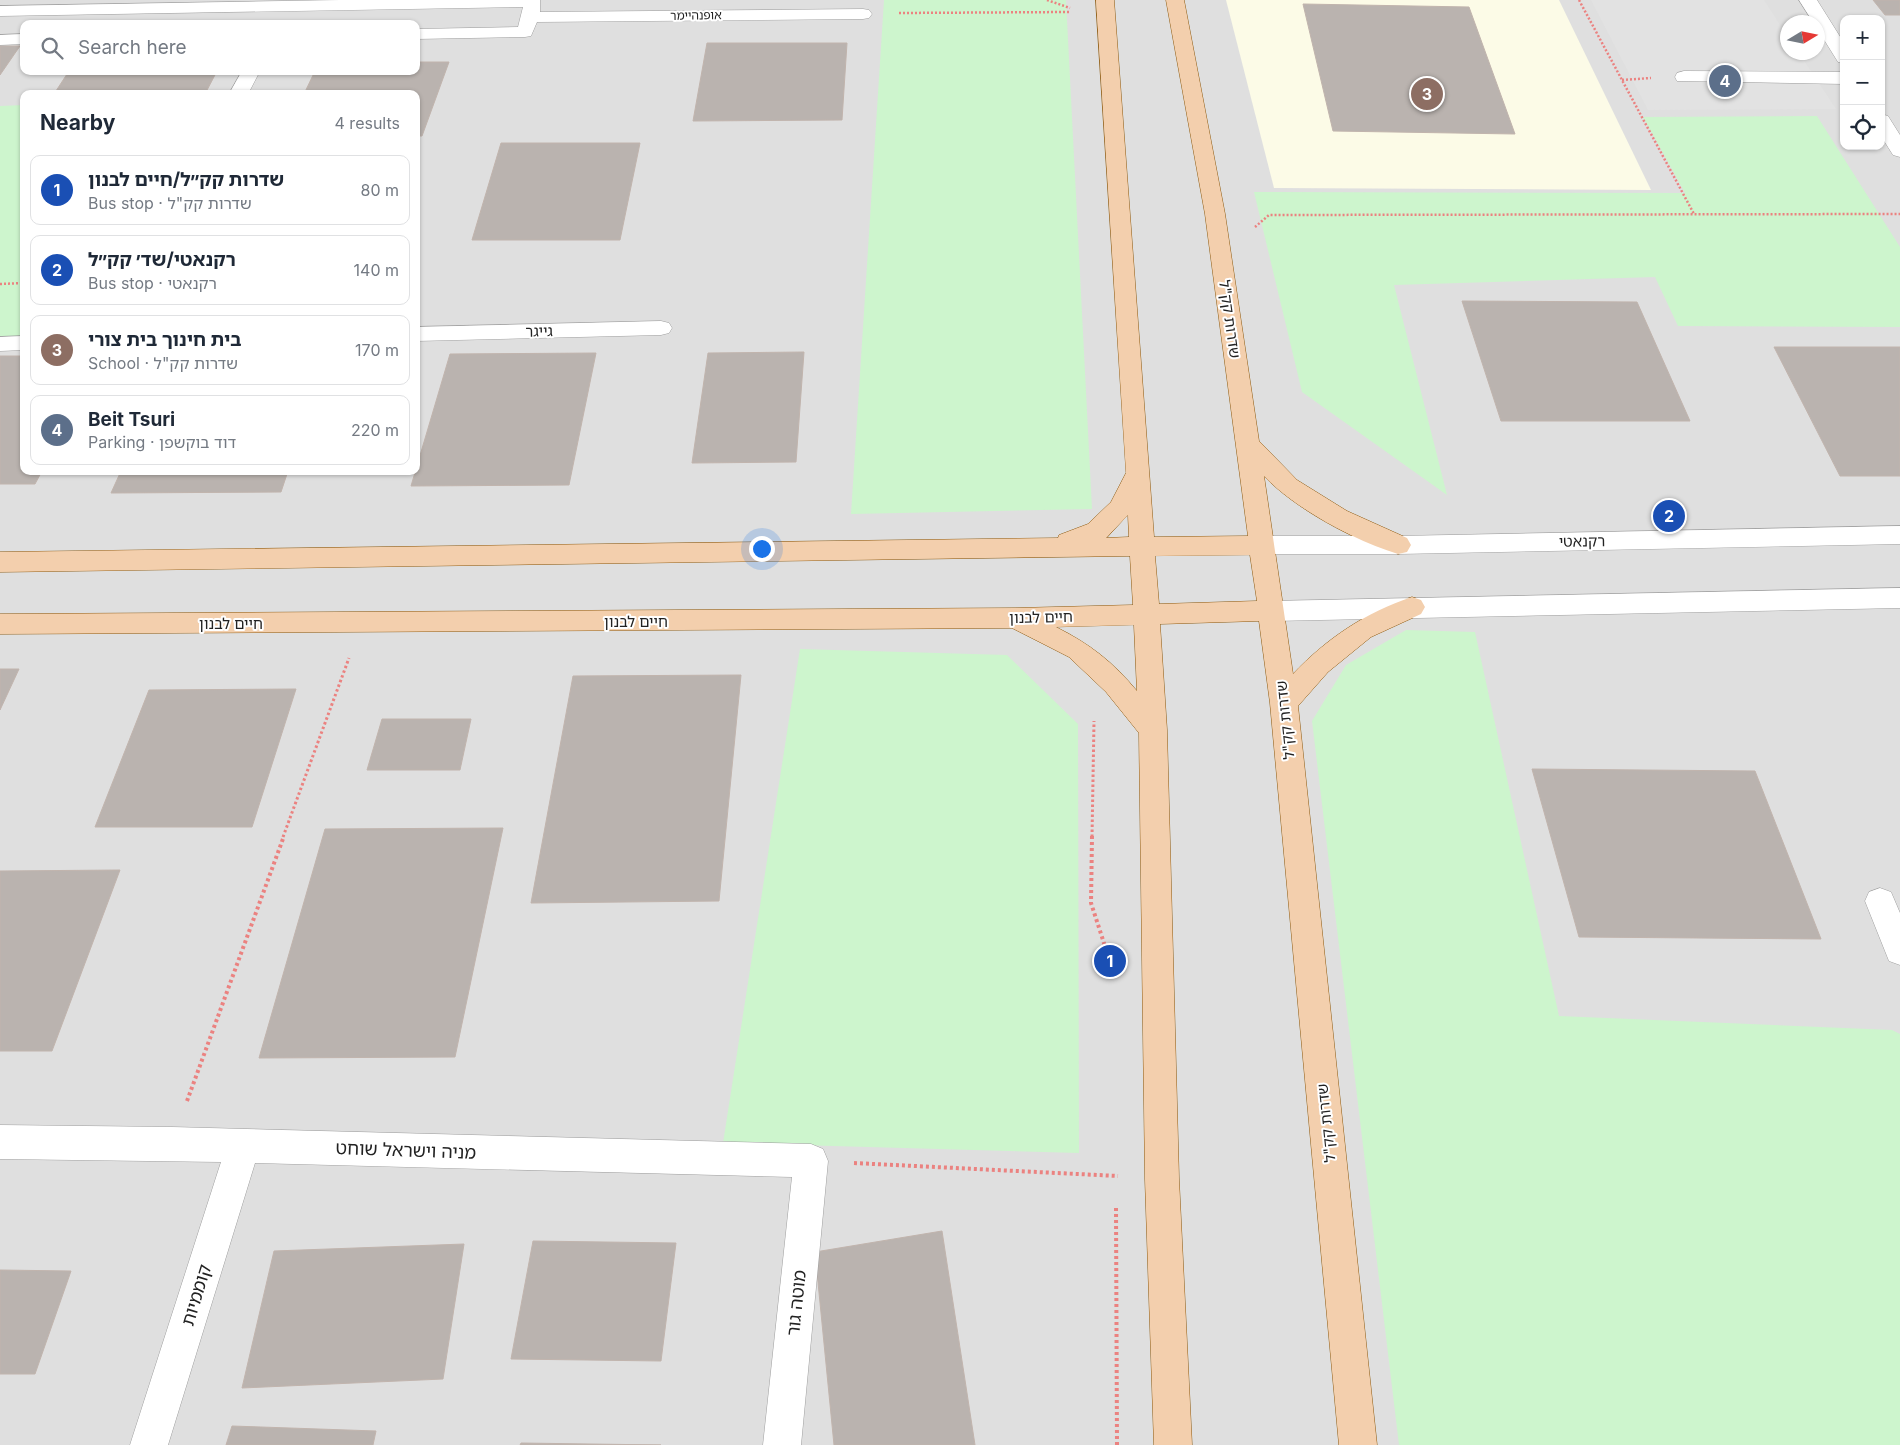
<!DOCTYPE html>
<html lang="en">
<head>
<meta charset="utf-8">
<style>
  :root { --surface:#fff; --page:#f2f2f3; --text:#1f2937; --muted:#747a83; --line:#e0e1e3; --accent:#bd1623 }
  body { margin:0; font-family:Inter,"Noto Sans Hebrew",sans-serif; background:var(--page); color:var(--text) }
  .controls { position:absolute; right:15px; top:15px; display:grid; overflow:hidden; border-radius:10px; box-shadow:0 1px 4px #0004 }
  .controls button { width:45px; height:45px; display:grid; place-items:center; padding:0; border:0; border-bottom:1px solid var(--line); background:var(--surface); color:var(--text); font:25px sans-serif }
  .compass { position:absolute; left:1780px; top:15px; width:45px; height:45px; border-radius:50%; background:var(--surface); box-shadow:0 1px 4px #0004; rotate:80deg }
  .you { position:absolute; left:761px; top:548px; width:18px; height:18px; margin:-12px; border:4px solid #fff; border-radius:50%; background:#1a73e8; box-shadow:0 0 0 8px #1a73e833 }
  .badge { display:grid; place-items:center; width:32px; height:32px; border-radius:50%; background:var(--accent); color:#fff; font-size:16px; font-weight:700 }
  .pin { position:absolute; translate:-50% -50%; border:2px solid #fff; box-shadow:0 1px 5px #0006 }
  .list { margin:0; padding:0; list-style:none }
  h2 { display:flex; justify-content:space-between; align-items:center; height:65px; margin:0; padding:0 20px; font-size:21px }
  h2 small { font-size:16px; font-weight:400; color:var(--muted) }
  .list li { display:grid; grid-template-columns:32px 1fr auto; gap:15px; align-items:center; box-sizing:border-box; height:70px; margin:0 10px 10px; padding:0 10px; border:1px solid var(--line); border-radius:10px }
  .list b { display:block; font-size:19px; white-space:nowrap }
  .list p { margin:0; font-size:16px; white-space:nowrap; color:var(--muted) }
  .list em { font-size:16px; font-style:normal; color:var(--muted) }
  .icon { flex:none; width:28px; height:28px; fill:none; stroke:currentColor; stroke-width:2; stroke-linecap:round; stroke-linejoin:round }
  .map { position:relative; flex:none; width:1900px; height:1445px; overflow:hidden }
  .search { position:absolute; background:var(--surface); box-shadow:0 1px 4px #0004; left:20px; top:20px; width:400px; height:55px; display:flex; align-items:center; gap:12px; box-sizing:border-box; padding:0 18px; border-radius:10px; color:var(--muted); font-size:19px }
  .panel { position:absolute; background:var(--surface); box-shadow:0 1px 4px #0004; left:20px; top:90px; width:400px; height:385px; border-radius:10px }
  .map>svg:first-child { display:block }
  .residential { fill:#dfdfdf; fill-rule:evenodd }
  .education { fill:#fcfbe7 }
  .park { fill:#cdf5cd }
  .parking { fill:#e2e2e2 }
  .building { fill:#bab3af; stroke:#c1b4ad }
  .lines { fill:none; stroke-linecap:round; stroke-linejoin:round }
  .minor-casing { stroke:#9f9f9f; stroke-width:1 }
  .major-casing { stroke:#8e5b11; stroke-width:1 }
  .path-far2 { stroke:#eb8280; stroke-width:2.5; stroke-dasharray:2 2; stroke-linecap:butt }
  .path-far1 { stroke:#eb8280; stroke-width:3; stroke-dasharray:2.5 2.5; stroke-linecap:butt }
  .path { stroke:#eb8280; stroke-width:4; stroke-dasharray:3 3; stroke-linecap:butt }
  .minor { fill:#fff; fill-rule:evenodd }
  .major { fill:#f3cfad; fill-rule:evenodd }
  .labels { text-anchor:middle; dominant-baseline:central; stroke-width:4; stroke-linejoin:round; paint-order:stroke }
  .far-street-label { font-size:12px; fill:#222; stroke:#fff }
  .street-label { font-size:15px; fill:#222; stroke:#fff }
  .near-street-label { font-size:18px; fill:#222; stroke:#fff }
</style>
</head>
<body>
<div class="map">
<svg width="1900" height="1445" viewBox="0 0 1900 1445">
  <rect width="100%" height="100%" fill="#f1eee9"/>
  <path class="residential" d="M0,0h1900v1445h-1900zM1844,19h37v127h-37zM1788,22h30v30h-30zM24,24h392v47h-392zM24,94h392v377h-392z"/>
  <path class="education" d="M1226,0h333l92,190 -377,-2z"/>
  <path class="park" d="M884,0h182l26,509 -241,5z
    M24,105v231h-24v-230z
    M1817,116l83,131v80l-222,-1 -23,-49 -261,8 53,210 -145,-103 -48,-200 431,1 -42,-76z
    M1406,630l69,2 84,384 333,14 8,4v411h-501l-87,-724 34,-56z
    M800,649l207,6 71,69 1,429 -356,-10z"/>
  <path class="parking" d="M1591,0h173l23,36 1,16 11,1 37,56 -188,1z"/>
  <path class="building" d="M1873,0h27v15h-15z
    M1303,4l166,3 46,127 -182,-3z
    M707,43h140l-5,77 -149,1z
    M0,46h20l-20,29z
    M416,62h33l-27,74h-6v-42h-112l11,-23h101z
    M69,71h148l-12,23h-151z
    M501,143h139l-20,97h-148z
    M1462,301l175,1 53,119h-189z
    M1774,347h126v129h-60z
    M804,352l-8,110 -104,1 16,-110z
    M596,353l-27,132 -158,1 39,-132z
    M0,356h24v115h18l-7,13h-35z
    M121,471h167l-7,21 -170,1z
    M0,669h19l-19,41z
    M741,675l-22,226 -188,2 42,-227z
    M296,689l-44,138h-157l54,-137z
    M382,719h89l-11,51h-93z
    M1532,769l223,2 66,168 -242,-2z
    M503,828l-48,229 -196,1 66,-229z
    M120,870l-68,181h-52v-180z
    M942,1231l33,214h-141l-19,-193z
    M533,1241l143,2 -15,118 -150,-2z
    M464,1244l-21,135 -201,9 32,-137z
    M0,1270l71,1 -36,103h-35z
    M232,1426l144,5 -3,14h-147z
    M521,1443l140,2h-141z"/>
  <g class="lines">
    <defs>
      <path id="minor" d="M340,0h200v12l323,-3 6,1 3,4 -3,4 -6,1 -326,3 -6,14 -6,1 -109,2v-10l102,-2 5,-20 -523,9v-10z
        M1799,0h18l27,43v20l-6,-1 -20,-32v-8h-5z
        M24,34v10l-24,1v-10z
        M242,71h18l-12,23h-19z
        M1684,71l160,1v12l-167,-3 -2,-4 2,-4z
        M1881,114l7,2 12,19v22l-7,-2 -12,-19z
        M661,321l8,2 3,5 -3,5 -8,2 -245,6v-14z
        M24,336v14l-24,1v-14z
        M1900,526v18l-502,10h-135l-9,-2 -4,-7 4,-7 9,-2h135z
        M1900,588v20l-628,13 -9,-3 -4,-7 4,-7 9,-3z
        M1880,888l11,4 9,21v52l-11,-4 -24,-60 4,-9z
        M0,1125l172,2 639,17 12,5 5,12 -27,284h-38l29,-268 -537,-14 -87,282h-38l91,-283 -221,-3z"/>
      <path id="major" d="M1096,0h18l40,537 94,-1 -43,-322 -39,-214h18l41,214 34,227 38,39 50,31 60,27 4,7 -4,7 -9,2c-43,-13 -104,-46 -134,-78l29,198c33,-35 73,-62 119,-77l9,3 4,7 -4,7 -50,23 -43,35 -30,34 79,739h-38l-69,-742 -11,-82 -99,3 7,106 12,449 13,266h-38l-9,-266 -6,-446 -33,-41 -37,-35 -57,-29 -1012,6v-20l1016,-6 117,-3 -3,-49 -1130,16v-20l1058,-14 1,-3 29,-11 23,-22 15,-29zM1128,515l1,22 -24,1h1zM1250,555l7,46 -98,3 -4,-48zM1134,625l3,66c-24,-29 -47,-47 -81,-64z"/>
    </defs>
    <use href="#minor" class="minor-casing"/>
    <use href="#major" class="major-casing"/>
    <path class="path-far2" d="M1047,0l23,8
      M1579,0l115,214
      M899,13l171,-1
      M1622,80l29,-2
      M1255,227l14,-12 631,-1
      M0,284l24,-1"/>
    <path class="path-far1" d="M283,837l66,-179
      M1092,837l2,-116"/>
    <path class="path" d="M1092,836l-1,67 22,68
      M187,1101l97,-265
      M854,1163l264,13
      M1116,1208l1,237"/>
    <use href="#minor" class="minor"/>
    <use href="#major" class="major"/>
  </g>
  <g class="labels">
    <g class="far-street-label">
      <text transform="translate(696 15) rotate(-1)">אופנהיימר</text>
    </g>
    <g class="street-label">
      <text transform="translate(1230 319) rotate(82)">שדרות קק"ל</text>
      <text transform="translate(539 331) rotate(-1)">גייגר</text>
      <text transform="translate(1582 541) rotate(-1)">רקנאטי</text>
      <text transform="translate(1041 617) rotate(-1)">חיים לבנון</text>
      <text x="636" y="621">חיים לבנון</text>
      <text x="231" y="623">חיים לבנון</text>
      <text transform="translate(1285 720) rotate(-96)">שדרות קק"ל</text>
      <text transform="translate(1326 1123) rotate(-96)">שדרות קק"ל</text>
    </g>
    <g class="near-street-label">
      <text transform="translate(406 1150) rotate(2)">מניה וישראל שוחט</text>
      <text transform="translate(196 1295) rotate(-73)">קוממיות</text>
      <text transform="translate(796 1303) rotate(-84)">מוטה גור</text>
    </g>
  </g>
</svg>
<div class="controls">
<button>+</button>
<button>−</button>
<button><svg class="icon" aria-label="locate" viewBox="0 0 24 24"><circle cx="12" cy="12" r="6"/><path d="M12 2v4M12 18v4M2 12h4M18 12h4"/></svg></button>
</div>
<svg class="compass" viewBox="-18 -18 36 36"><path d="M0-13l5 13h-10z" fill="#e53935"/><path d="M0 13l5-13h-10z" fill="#747a83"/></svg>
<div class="you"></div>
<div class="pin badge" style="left:1110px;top:961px;background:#1a4fb4">1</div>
<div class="pin badge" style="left:1669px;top:516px;background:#1a4fb4">2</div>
<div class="pin badge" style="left:1427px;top:94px;background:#8d6e63">3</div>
<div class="pin badge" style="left:1725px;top:81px;background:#5c6f8a">4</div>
<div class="search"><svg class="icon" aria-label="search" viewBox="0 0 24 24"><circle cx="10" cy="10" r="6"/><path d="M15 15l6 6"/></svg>Search here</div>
<section class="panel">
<h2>Nearby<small>4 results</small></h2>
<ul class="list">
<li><span class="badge" style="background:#1a4fb4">1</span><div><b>שדרות קק״ל/חיים לבנון</b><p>Bus stop · שדרות קק&quot;ל</p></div><em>80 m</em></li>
<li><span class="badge" style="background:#1a4fb4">2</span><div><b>רקנאטי/שד׳ קק״ל</b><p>Bus stop · רקנאטי</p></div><em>140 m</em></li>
<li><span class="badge" style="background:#8d6e63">3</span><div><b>בית חינוך בית צורי</b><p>School · שדרות קק&quot;ל</p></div><em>170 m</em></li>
<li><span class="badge" style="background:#5c6f8a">4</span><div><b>Beit Tsuri</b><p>Parking · דוד בוקשפן</p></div><em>220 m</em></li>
</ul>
</section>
</div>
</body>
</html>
